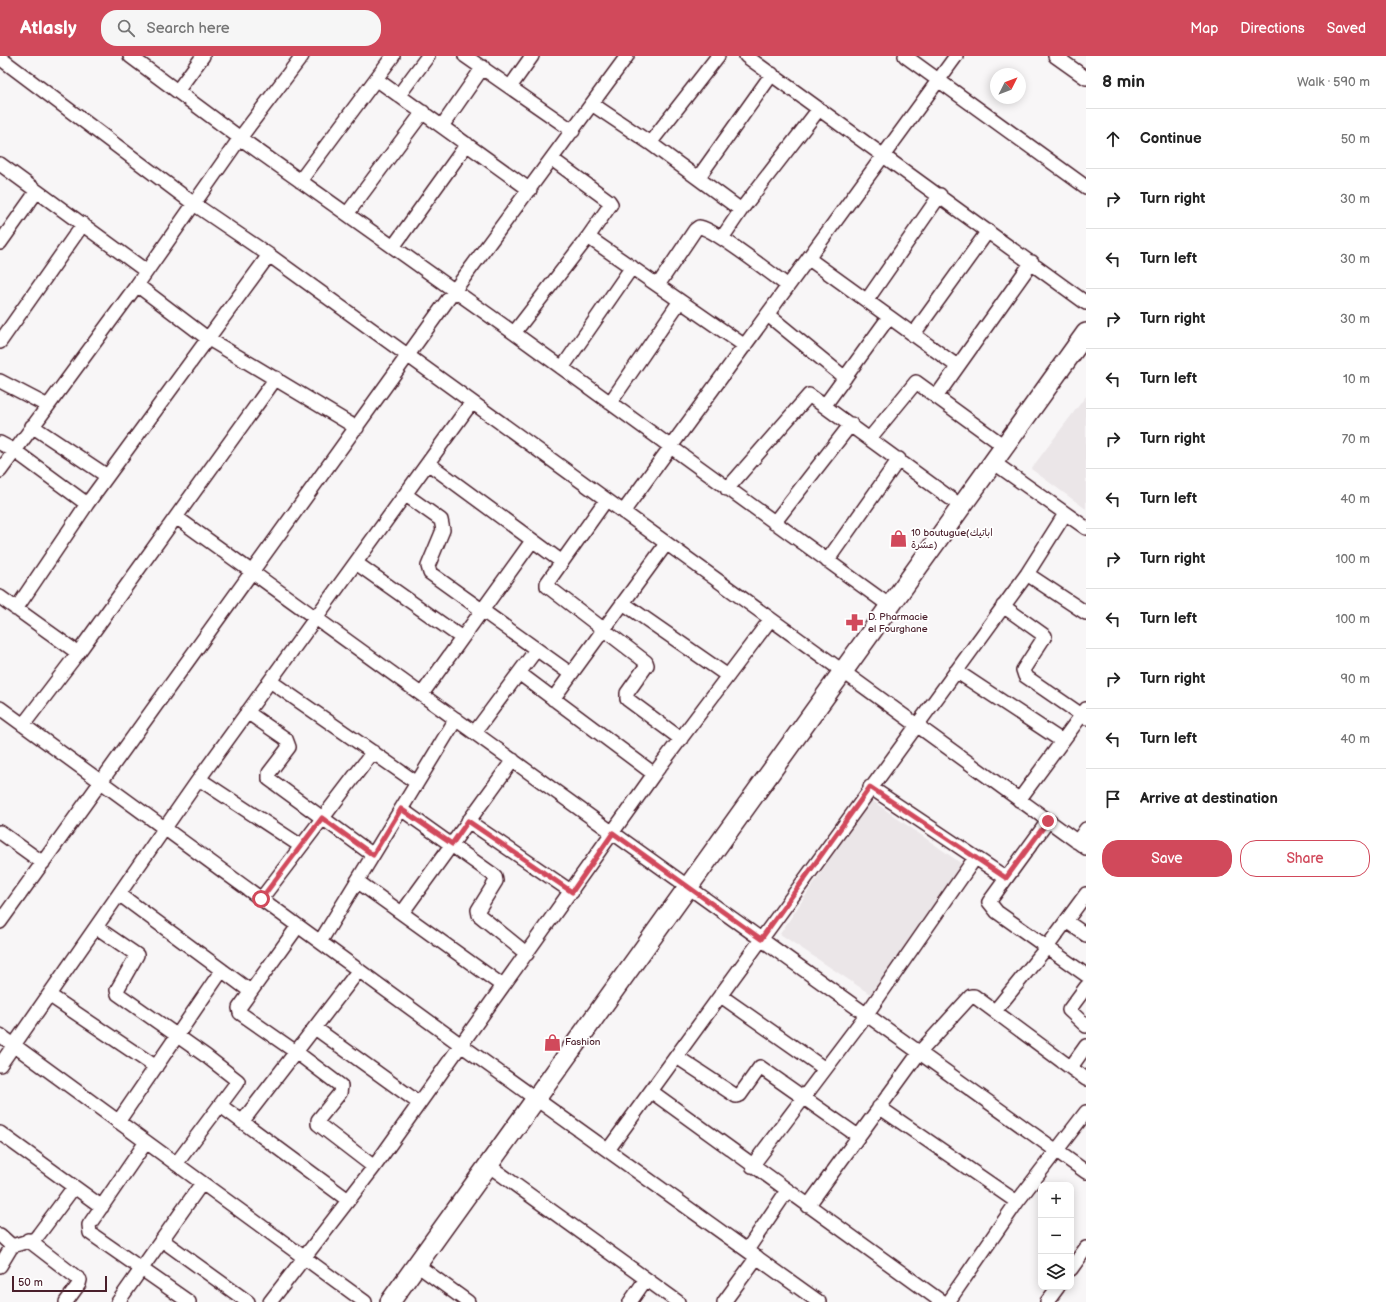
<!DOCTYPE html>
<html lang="en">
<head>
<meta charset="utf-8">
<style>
  :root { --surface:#fff; --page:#f6f6f6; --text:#222; --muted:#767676; --line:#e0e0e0; --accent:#d1495b }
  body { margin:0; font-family:"Balsamiq Sans","Playpen Sans Arabic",sans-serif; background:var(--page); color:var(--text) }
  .controls { position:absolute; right:12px; bottom:12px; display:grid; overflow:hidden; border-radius:8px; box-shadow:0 2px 10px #0003 }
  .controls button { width:36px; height:36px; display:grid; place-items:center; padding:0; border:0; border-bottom:1px solid var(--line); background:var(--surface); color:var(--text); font:20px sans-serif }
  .compass { position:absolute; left:990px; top:12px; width:36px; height:36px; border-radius:50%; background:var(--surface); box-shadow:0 2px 10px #0003; rotate:48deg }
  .scale { position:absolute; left:12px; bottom:10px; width:95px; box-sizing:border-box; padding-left:4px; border:2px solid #4a1f2b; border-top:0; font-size:11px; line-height:14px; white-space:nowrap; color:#4a1f2b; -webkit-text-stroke:3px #fff; paint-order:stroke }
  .stop { position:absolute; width:12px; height:12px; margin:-9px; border:3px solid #d1495b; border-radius:50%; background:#fff }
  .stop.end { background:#d1495b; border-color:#fff; box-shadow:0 1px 4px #0008 }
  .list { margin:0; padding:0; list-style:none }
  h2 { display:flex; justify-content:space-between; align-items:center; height:52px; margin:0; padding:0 16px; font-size:17px }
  h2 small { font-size:13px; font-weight:400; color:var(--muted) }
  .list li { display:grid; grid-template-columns:26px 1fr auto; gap:12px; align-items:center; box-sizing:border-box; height:60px; padding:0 16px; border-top:1px solid var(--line) }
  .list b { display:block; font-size:15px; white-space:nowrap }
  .list em { font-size:13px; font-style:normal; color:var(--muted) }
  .actions { display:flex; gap:8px; padding:12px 16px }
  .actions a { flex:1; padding:9px 0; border:1px solid var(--accent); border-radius:16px; text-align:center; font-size:14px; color:var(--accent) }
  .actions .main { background:var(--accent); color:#fff }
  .icon { flex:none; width:22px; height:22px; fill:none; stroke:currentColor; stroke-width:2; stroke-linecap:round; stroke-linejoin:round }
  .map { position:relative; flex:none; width:1086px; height:1246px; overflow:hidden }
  header { display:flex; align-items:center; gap:24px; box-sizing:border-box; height:56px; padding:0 20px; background:var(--accent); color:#fff }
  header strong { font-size:19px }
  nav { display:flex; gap:22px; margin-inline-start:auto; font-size:14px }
  .search { width:280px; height:36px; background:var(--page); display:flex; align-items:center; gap:10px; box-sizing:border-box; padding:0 14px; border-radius:16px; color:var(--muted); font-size:15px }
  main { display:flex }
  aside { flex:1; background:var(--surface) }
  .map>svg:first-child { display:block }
  .built { fill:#ebe6e8 }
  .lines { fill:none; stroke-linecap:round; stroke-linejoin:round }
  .street-casing { stroke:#4a1f2b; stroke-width:16 }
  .secondary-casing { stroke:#4a1f2b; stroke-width:22 }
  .street { stroke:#fff; stroke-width:13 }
  .secondary { stroke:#fff; stroke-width:19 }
  .route { stroke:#d1495b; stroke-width:5 }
  .labels { text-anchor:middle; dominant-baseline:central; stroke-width:3.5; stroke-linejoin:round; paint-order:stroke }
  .poi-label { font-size:10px; fill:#4a1f2b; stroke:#fff; text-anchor:start }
</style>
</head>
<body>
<header>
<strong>Atlasly</strong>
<div class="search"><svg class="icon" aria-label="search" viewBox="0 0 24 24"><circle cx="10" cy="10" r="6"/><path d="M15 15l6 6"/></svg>Search here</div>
<nav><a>Map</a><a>Directions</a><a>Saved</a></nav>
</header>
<main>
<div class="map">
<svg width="1086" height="1246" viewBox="0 0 1086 1246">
  <rect width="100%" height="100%" fill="#f8f6f7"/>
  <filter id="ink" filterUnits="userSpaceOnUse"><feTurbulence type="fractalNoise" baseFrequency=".025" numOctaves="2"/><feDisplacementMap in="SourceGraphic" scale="8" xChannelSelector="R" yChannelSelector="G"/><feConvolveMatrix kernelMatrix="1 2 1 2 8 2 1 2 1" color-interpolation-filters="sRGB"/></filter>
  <g filter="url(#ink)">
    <path class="built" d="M1086,340v113l-55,-40z
      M870,743l95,67 -92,130 -93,-62z"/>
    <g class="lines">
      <defs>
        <path id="street" d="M130,0l110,82 274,195 376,273
          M465,0l108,75
          M746,0l340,247
          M905,0l181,131
          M1055,0l31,22
          M0,2l194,146 75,51 203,147 614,446
          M376,23l154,111
          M510,31l22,-31
          M178,34l25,-34
          M399,39l29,-39
          M592,48l58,39 91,67
          M442,70l41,-59
          M650,87l68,-87
          M0,108l146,107
          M698,122l74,-104
          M300,125l93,-125
          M347,158l76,-102
          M588,181l157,109
          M722,182l19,-28 78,-101
          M0,187l37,-52
          M393,191l74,-103
          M809,203l148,107
          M137,229l70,53 150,90
          M658,229l37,-55 4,-3c14,1 74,48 89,59
          M867,244l73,-105
          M768,259l77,63
          M514,277l74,-96 23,-33 -2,-3 -57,-42
          M913,279l75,-104
          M0,286l83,-118
          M562,312l70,-101
          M0,325l48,25
          M936,341l96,-135
          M610,347l70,-102
          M825,349l64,-88
          M32,370l75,50
          M870,382l46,-56 88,64
          M0,387l15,8 72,53
          M993,406l93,66
          M429,408l133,98
          M0,415l137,-186 103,-147 62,-82
          M727,433l82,-94 152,111
          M406,439l35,25 2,10 -15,36 2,7 141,101
          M606,444l-59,83v3l99,76 1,3 -20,28v6l54,40
          M623,456l333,-456
          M176,461l437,316 473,339
          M774,467l77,-99
          M827,505l72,-102
          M356,507l106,75
          M1027,518l59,39
          M0,541l78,56
          M623,547l105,73
          M1003,550l42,30 -22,34 2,6 61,42
          M16,553l71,-105 182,-249
          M956,615l106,70
          M519,617l135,101
          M270,625l147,102
          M422,638l110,-153
          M553,643l113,-155
          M0,652l461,337 358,257
          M247,656l39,27 3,8 -20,26v6l104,76
          M23,669l55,-72 198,-275
          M475,676l61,-82
          M199,723l102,67
          M870,731l136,91
          M1019,744l67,-91
          M401,753l94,67 1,5 -18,29 1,5 48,39
          M468,765l104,71
          M1048,765l-59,81 8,10 89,63
          M0,776l43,31
          M1077,786l9,-13
          M357,825l146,105
          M119,838l131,97
          M261,843l112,-147
          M402,857l111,-153
          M1066,865l20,14
          M0,866l454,-631 173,-235
          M298,870l-59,82 1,5 56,39 45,34 -1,7 -22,27v4l56,43
          M96,871l41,28 -20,35 1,4 88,62 32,25 -62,83
          M320,886l136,-223
          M1086,931l-17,23 17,16
          M49,939l107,72
          M721,940l104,73
          M995,955l52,-64 39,-53
          M315,972l104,75
          M0,979l365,267
          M677,1001l59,39 4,-1 20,-28 98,69
          M0,1009l199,-286 273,-377
          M1071,1011l15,-21
          M652,1036l290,210
          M221,1050l127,94
          M879,1051l138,95
          M118,1066l104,-152
          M242,1066l117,-152
          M0,1077l102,74
          M146,1086l-57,83 1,8 99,69
          M608,1094l419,-576 38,-60
          M488,1109l190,137
          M752,1110l114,-151 109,-157
          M808,1150l111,-153 52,-57h3l112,83
          M0,1179l12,11
          M28,1184l52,40 -1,4 -13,18
          M162,1184l86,62
          M747,1194l40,-59
          M417,1209l51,37
          M0,1210l12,-20 23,-7 4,-5 35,-47
          M1071,1213l15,-21
          M118,1246l84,-119
          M270,1246l104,-135 280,-393 116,-154
          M630,1246l16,-23
          M724,1246l33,-45
          M948,1246l69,-100 69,-90
          M1047,1246l11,-15"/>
        <path id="secondary" d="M390,1246l696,-969"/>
      </defs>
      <use href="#street" class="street-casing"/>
      <use href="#secondary" class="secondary-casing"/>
      <use href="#street" class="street"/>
      <use href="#secondary" class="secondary"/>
    </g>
  </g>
  <g class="lines" filter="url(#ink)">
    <path class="route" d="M261,843l61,-81 51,37 28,-46 51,35 16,-23 104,71 41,-59 148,106 109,-152 136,91 42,-57"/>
  </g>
  <defs>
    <symbol id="shop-bare" viewBox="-9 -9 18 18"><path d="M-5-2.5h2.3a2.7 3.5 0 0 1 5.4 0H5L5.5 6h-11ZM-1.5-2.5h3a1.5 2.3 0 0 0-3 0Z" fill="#d1495b" stroke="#fff" stroke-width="2.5" paint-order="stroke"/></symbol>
    <symbol id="pharmacy-bare" viewBox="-9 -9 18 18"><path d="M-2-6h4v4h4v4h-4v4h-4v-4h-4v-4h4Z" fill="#d1495b" stroke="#fff" stroke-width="2.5" paint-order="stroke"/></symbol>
  </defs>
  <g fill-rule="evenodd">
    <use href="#shop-bare" x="886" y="470" width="25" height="25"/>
    <use href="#pharmacy-bare" x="842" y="554" width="25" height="25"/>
    <use href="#shop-bare" x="540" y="974" width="25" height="25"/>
  </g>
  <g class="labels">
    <g class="poi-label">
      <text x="911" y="477">10 boutugue(اباتيك<tspan x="911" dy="12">عشرة)</tspan></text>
      <text x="868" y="561">D. Pharmacie<tspan x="868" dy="12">el Fourghane</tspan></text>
      <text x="565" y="986">Fashion</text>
    </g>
  </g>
</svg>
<div class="controls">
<button>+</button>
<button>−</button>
<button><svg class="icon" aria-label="layers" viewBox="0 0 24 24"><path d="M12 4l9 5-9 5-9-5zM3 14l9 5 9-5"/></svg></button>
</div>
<svg class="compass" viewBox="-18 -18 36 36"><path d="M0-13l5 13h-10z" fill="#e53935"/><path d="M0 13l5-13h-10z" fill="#767676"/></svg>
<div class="scale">50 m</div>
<div class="stop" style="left:261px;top:843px"></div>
<div class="stop end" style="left:1048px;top:765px"></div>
</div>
<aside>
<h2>8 min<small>Walk · 590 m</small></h2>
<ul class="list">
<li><svg class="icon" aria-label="ahead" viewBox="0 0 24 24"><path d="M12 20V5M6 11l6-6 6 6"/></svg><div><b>Continue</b></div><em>50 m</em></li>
<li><svg class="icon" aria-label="right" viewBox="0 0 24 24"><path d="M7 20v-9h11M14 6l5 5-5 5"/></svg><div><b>Turn right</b></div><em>30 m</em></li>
<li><svg class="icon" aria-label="left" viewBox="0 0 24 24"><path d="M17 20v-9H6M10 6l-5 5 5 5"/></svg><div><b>Turn left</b></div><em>30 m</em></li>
<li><svg class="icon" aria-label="right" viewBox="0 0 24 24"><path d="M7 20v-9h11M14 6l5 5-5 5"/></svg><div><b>Turn right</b></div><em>30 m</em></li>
<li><svg class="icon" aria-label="left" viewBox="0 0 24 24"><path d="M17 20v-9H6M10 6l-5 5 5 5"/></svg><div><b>Turn left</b></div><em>10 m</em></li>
<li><svg class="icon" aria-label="right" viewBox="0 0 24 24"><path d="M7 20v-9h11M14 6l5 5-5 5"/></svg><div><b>Turn right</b></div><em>70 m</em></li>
<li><svg class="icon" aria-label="left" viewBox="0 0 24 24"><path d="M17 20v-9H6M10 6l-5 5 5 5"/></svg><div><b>Turn left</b></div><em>40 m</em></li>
<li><svg class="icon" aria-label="right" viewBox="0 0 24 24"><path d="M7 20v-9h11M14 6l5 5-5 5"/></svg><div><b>Turn right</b></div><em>100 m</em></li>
<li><svg class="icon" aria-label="left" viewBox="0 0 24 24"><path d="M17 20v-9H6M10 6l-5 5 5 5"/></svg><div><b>Turn left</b></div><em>100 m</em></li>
<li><svg class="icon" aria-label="right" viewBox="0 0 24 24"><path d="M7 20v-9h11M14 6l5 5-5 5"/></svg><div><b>Turn right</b></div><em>90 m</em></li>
<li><svg class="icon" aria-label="left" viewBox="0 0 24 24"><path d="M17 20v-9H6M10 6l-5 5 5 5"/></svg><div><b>Turn left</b></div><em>40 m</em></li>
<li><svg class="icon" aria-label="arrive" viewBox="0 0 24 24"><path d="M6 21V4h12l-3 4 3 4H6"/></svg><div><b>Arrive at destination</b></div></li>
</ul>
<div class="actions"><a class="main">Save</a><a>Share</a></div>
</aside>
</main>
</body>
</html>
